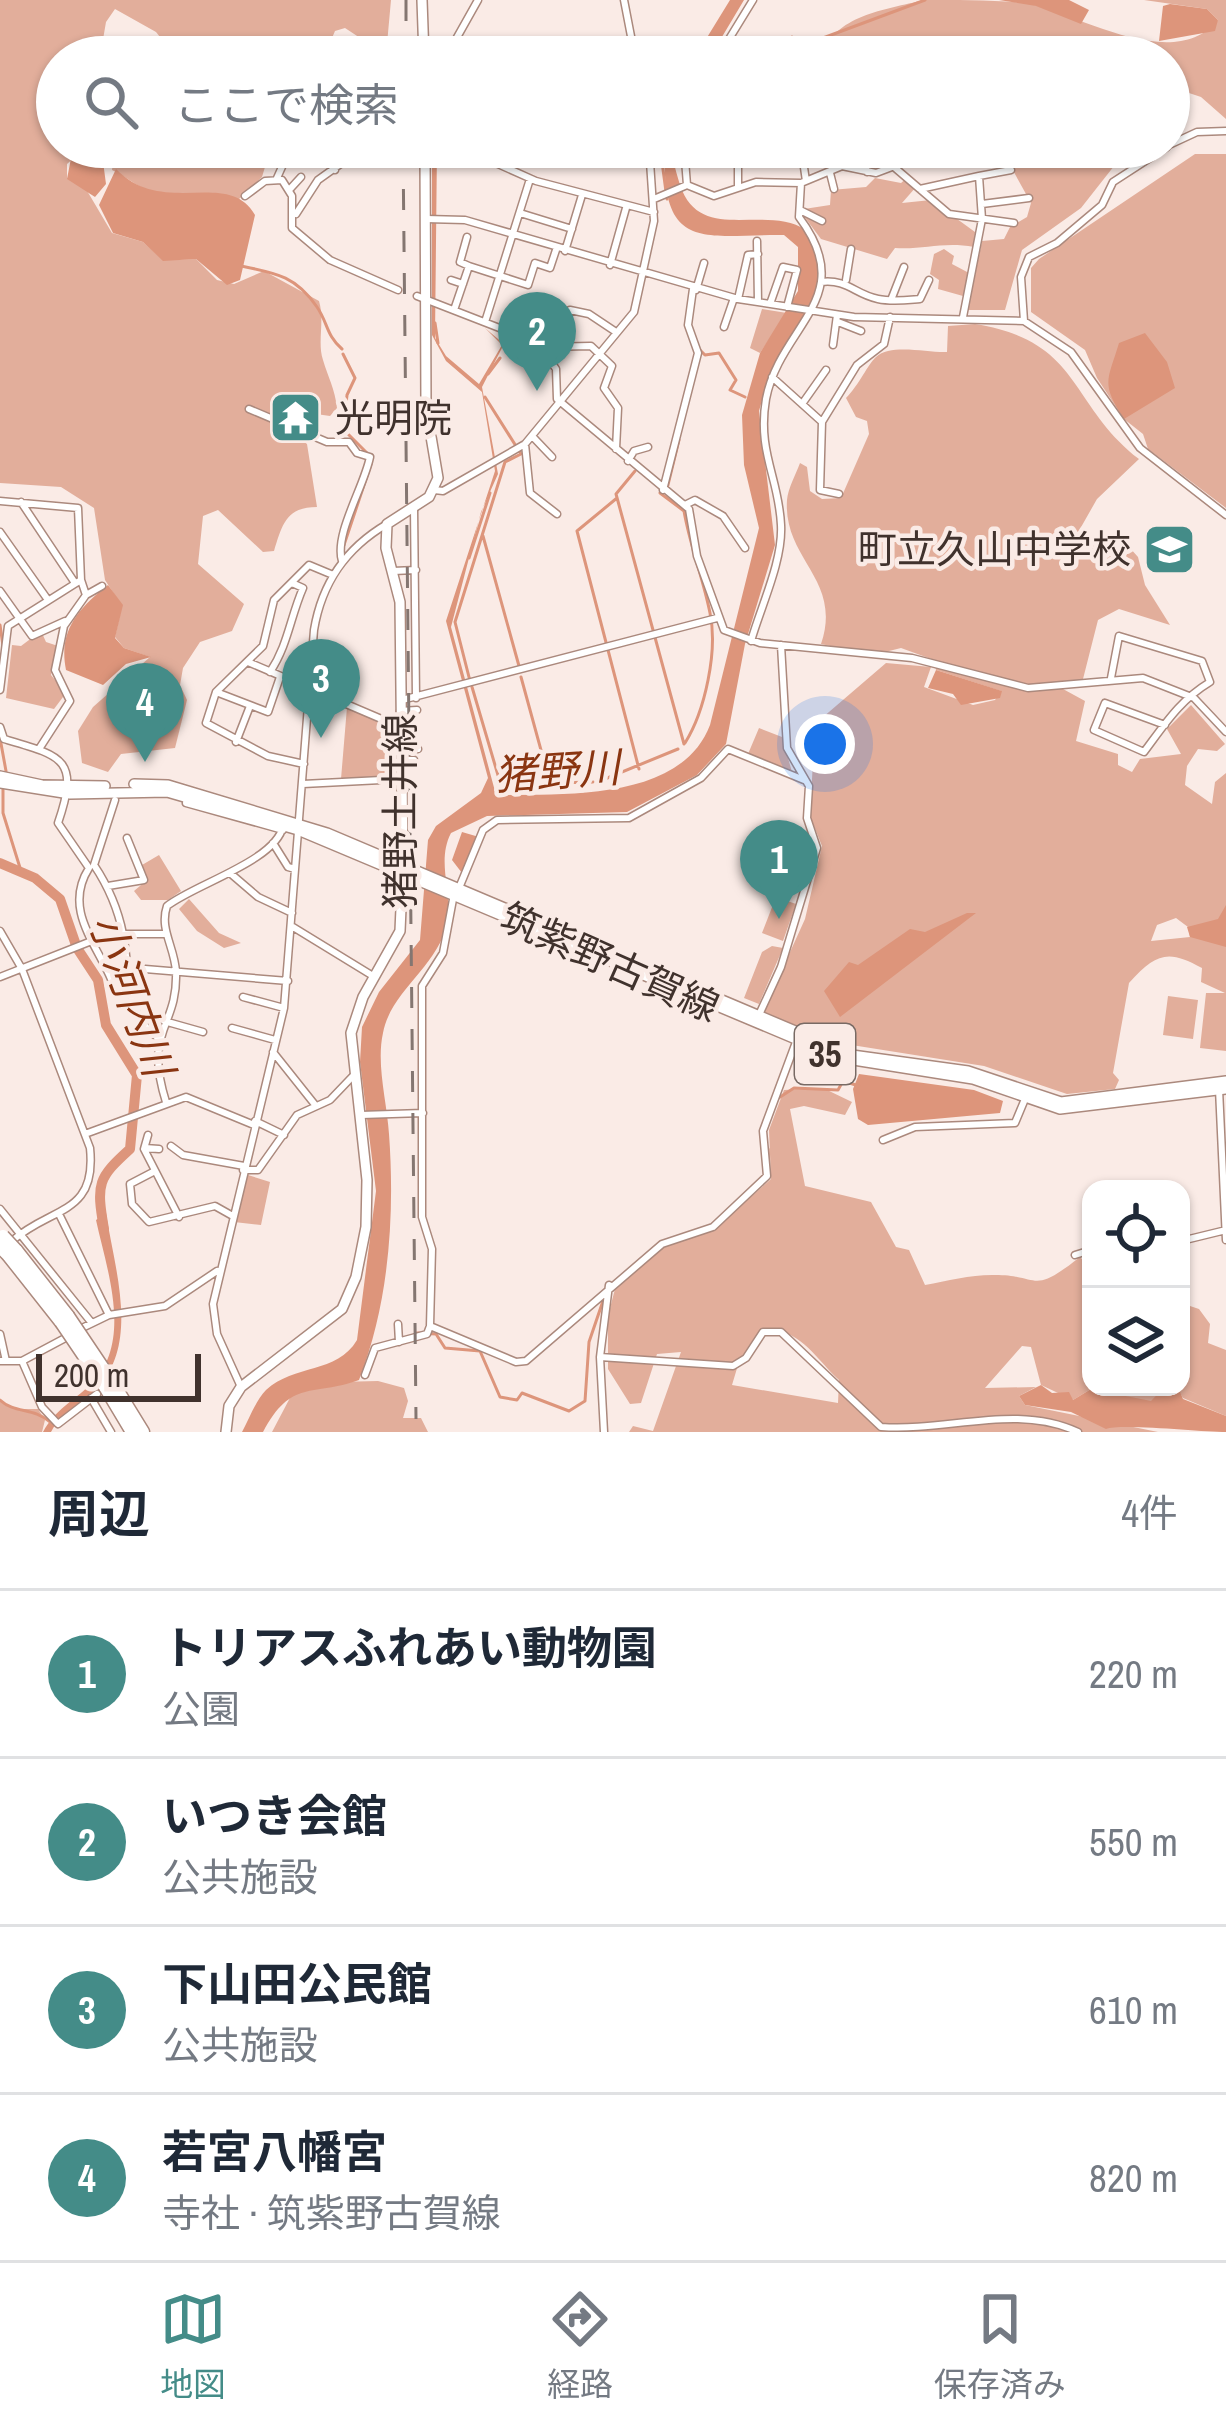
<!DOCTYPE html>
<html lang="ja">
<head>
<meta charset="utf-8">
<style>
  :root { --surface:#fff; --page:#f2f2f3; --text:#1f2937; --muted:#747a83; --line:#e0e1e3; --accent:#448c88 }
  body { margin:0; font-family:"Archivo Narrow","Noto Sans JP",sans-serif; background:var(--page); color:var(--text) }
  .controls { position:absolute; right:36px; bottom:36px; display:grid; overflow:hidden; border-radius:24px; box-shadow:0 3px 9px #0004 }
  .controls button { width:108px; height:108px; display:grid; place-items:center; padding:0; border:0; border-bottom:3px solid var(--line); background:var(--surface); color:var(--text); font:60px sans-serif }
  .scale { position:absolute; left:36px; bottom:30px; width:165px; box-sizing:border-box; padding-left:12px; border:6px solid #40322d; border-top:0; font-size:33px; line-height:42px; white-space:nowrap; color:#40322d; -webkit-text-stroke:9px #faebe6; paint-order:stroke }
  .you { position:absolute; left:825px; top:744px; width:42px; height:42px; margin:-30px; border:9px solid #fff; border-radius:50%; background:#1a73e8; box-shadow:0 0 0 18px #1a73e833 }
  .badge { display:grid; place-items:center; width:78px; height:78px; border-radius:50%; background:var(--accent); color:#fff; font-size:39px; font-weight:700 }
  .pin { position:absolute; translate:-50% -99px; filter:drop-shadow(0 3px 6px #0008) }
  .pin::after { content:''; position:absolute; top:63px; width:42px; height:36px; background:inherit; clip-path:polygon(0 0,100% 0,50% 100%) }
  .list { margin:0; padding:0; list-style:none }
  h2 { display:flex; justify-content:space-between; align-items:center; height:156px; margin:0; padding:0 48px; font-size:51px }
  h2 small { font-size:39px; font-weight:400; color:var(--muted) }
  .list li { display:grid; grid-template-columns:78px 1fr auto; gap:36px; align-items:center; box-sizing:border-box; height:168px; padding:0 48px; border-top:3px solid var(--line) }
  .list b { display:block; font-size:45px; white-space:nowrap }
  .list p { margin:0; font-size:39px; white-space:nowrap; color:var(--muted) }
  .list em { font-size:39px; font-style:normal; color:var(--muted) }
  .icon { flex:none; width:66px; height:66px; fill:none; stroke:currentColor; stroke-width:2; stroke-linecap:round; stroke-linejoin:round }
  .map { position:relative; flex:none; width:1226px; height:1432px; overflow:hidden }
  .search { position:absolute; background:var(--surface); box-shadow:0 3px 9px #0004; left:36px; right:36px; top:36px; height:132px; display:flex; align-items:center; gap:30px; box-sizing:border-box; padding:0 42px; border-radius:66px; color:var(--muted); font-size:45px }
  .sheet { height:828px; background:var(--surface) }
  nav { display:flex; justify-content:space-around; align-items:center; box-sizing:border-box; height:168px; border-top:3px solid var(--line); background:var(--surface); font-size:33px; color:var(--muted) }
  nav a { display:grid; justify-items:center; gap:6px }
  nav .on { color:var(--accent) }
  .map>svg:first-child { display:block }
  .green { fill:#e2ae9b; fill-rule:evenodd }
  .water { fill:#dd957b }
  .lines { fill:none; stroke-linecap:round; stroke-linejoin:round }
  .stream { stroke:#dd957b; stroke-width:3 }
  .river { stroke:#dd957b; stroke-width:10 }
  .minor-casing { stroke:#ab897d; stroke-width:9 }
  .major-casing { stroke:#ab897d; stroke-width:12 }
  .highway-casing { stroke:#ab897d; stroke-width:15 }
  .minor { stroke:#fff; stroke-width:6 }
  .major { stroke:#fff; stroke-width:9 }
  .highway { stroke:#fff; stroke-width:12 }
  .rail { stroke:#847671; stroke-width:3; stroke-dasharray:21 21; stroke-linecap:butt }
  .highway-bridge-casing { stroke:#ab897d; stroke-width:15; stroke-linecap:butt }
  .highway-bridge { stroke:#fff; stroke-width:12 }
  .labels { text-anchor:middle; dominant-baseline:central; stroke-width:9; stroke-linejoin:round; paint-order:stroke }
  .shield { fill:#faebe6; stroke:#786a64; stroke-width:3 }
  .shield-label { font-size:36px; font-weight:bold; fill:#40322d }
  .poi-label { font-size:39px; fill:#40322d; stroke:#faebe6; text-anchor:start }
  .street-label { font-size:39px; fill:#40322d; stroke:#faebe6 }
  .water-label { font-size:42px; font-style:italic; fill:#8a3511; stroke:#faebe6 }
</style>
</head>
<body>
<div class="map">
<svg width="1226" height="1432" viewBox="0 0 1226 1432">
  <rect width="100%" height="100%" fill="#faebe6"/>
  <path class="green" d="M0,0h391l-5,55 -41,-27 -10,3 -11,26h-148l-20,-25 -41,-23 -9,13 -6,35h-43v90h40l5,7 -25,1 -10,9v14l19,11 26,44 31,9 20,18 33,-1 21,21 17,4 30,-13 55,30c6,20 -2,41 4,59 5,17 12,29 14,48l-7,8 -35,-5 -21,9 33,24 10,63c-31,0 -35,18 -43,44l-11,1 -45,-42 -15,6 -5,48 46,40 -12,27 -32,11 -17,26 -3,17 7,15 -12,48 -54,6 -13,18 -26,-9 -4,-32 15,-24 57,-50 -26,-9 -9,-11 7,-31 -17,-26 -11,-72 -33,-21 -61,-4z
    M924,0c33,0 69,0 102,3 54,11 147,71 192,17l-11,-11 -63,-9h82v119l-25,-22 -15,-5 -17,28v-63h-348c13,-42 64,-47 103,-57z
    M115,147h156l-9,30 -24,23c-33,-15 -46,2 -76,-5 -21,-4 -34,-18 -50,-25z
    M1000,147h129l-48,61 -59,42 -17,60h-37l14,-69 22,-2 6,-12 17,-10 4,-14z
    M1195,154h31v354l-78,-59 -5,-15 -19,-15 -27,-41 -12,-28 -54,-38v-44l8,-9z
    M908,177l8,10 -14,16 29,-3 44,32 -1,15c-30,-6 -51,3 -79,1l-8,11 -66,-20 -18,-24 1,-6 26,-4 1,-15 35,-3 9,-9 26,5z
    M944,249l10,7 -2,8 17,9 -6,23 -25,-7 1,-9 -9,-6 4,-20z
    M762,309l25,4 -27,40 -10,-5z
    M975,324c107,17 93,80 164,135l-42,40 -21,37 45,2 17,19 7,28 25,40 -51,-16 -21,11 -15,59 -20,10 22,12 -9,40 42,13v11l14,7 8,-13 41,-5 -14,-25 24,-24 34,39 -8,7 -19,-2 -11,17 -2,19 27,19 3,-22 11,-9v278l-26,-3 6,-55h19l-24,-11 1,-14c-34,-19 -46,-15 -73,15l-16,90 6,7 -4,9 -48,5 -83,-28 -145,-23 -77,-29 43,-95 17,-73 -12,-30 5,-92 71,-61 45,4 -7,20 49,18 22,-5 6,-9 -65,-21 -2,-10 -33,-12 -28,7 -52,-11c22,-65 -38,-84 -34,-144 1,-12 9,-26 13,-37l7,4 3,24 12,8 19,-1 28,-64 -2,-13 -11,-4 -10,-19c13,-13 22,-34 30,-41 15,-14 52,-4 71,-5l1,-26zM1176,918l12,9 2,10 -39,4 6,-16z
    M41,631l5,11 12,4 -7,29 15,18 -12,16 -48,-11 6,-53 9,1z
    M347,707l49,21 -1,47 -54,4z
    M759,728l23,9 10,35 -44,-18z
    M159,855l22,36 -13,9h-27l-7,-9 13,-11 -5,-15z
    M776,897l20,7 -13,37 -21,-8z
    M189,899l30,34 22,10 -17,5 -27,-17 -18,-22z
    M772,946l11,2 -24,56 -15,-6 18,-46z
    M1168,996l30,4 -5,39 -30,-4z
    M823,1088l29,14 -7,13 -41,-9 -14,3 15,77 66,16 25,45 13,3 16,35c22,-4 45,-10 67,-10 50,-1 37,22 88,-18l11,11v119h73l-13,15 -60,-13 -18,11 -32,-15 -10,-38 -9,-1 -37,42 51,-1 -17,9 6,9 133,27h-529l4,-6 20,5 28,-79 -24,2 -16,49 -11,1 -22,-35v-53l7,-27 53,-45 50,-18 53,-47 -2,-49 15,-40zM769,1329c34,3 47,30 70,51l-1,23 -106,-18 6,-20z
    M248,1175l22,7 -9,43 -27,-3z
    M1181,1303l18,6 11,15 -2,19 18,7v66l-43,-18 -5,-8z
    M378,1381l26,7 4,13 -5,17h18l7,14h-156l20,-38 45,-12z
    M0,1400l14,9h24l7,11 -3,12h-42z"/>
  <path class="water" d="M730,0h14l-34,57h-15z
    M999,0h70l20,10 -8,14 -45,-18z
    M1170,4l37,5 11,11 -3,11 -56,10 4,-35z
    M432,147h5l-2,191 11,18 33,28 23,-39 -17,-17 19,16 -22,43 16,87 -17,38 -30,115 45,168c65,-1 185,7 214,-70l49,-197 -15,-63 -2,-50 18,-62 38,-62v-44l-14,-12c-78,-1 -124,20 -119,-88h9c-2,14 2,24 6,38 20,60 85,18 126,45l13,31 -1,30 -50,88 -9,32 16,134 -30,99 -19,100 -29,31 -70,37 -140,4 -36,17c-15,29 2,59 -4,90 -9,44 -56,67 -64,110 -7,31 4,69 6,101 6,82 0,169 -30,246 -47,17 -67,-2 -96,52h-21c7,-13 14,-32 24,-42 28,-26 71,-16 91,-50l19,-149 -16,-129 2,-35 17,-35 41,-52 8,-100 8,-14 45,-33 7,-15 -42,-157 49,-150 -13,-79 -36,-31 -14,-26z
    M72,153l30,1 4,30 -11,13 -28,-18z
    M116,169c47,49 112,-1 139,46l-15,65 -13,5 -31,-26 -33,2 -20,-19 -30,-9 -14,-28z
    M1145,333l22,29 8,26 -51,31c-24,-36 -16,-39 -5,-76z
    M108,585l15,20 -8,33 9,10 27,9 -25,7 -23,21 -37,-15c-8,-40 13,-62 42,-85z
    M936,670l66,21 -2,7 -39,7 -8,-11 -25,-6z
    M462,832l17,5 -17,36 -10,-13z
    M1226,905v42l-36,-10 -3,-10 31,-8z
    M967,913h9l-136,104 -16,-26 25,-29 9,3 52,-36 15,3z
    M859,1074l115,16 29,11 -3,12 -132,12 -10,-6 -5,-30z
    M106,1213c8,54 34,129 -8,174 -17,18 -35,23 -47,45h-8c13,-23 29,-30 47,-47 44,-42 17,-114 6,-165z
    M1041,1385l11,8 17,-1 4,8 18,-11 60,12 13,-14h14l5,12 43,17v16c-24,0 -106,-9 -120,-3l-35,-17 -46,-7 -6,-9z"/>
  <g class="lines">
    <path class="stream" d="M792,37l25,15 6,-14 102,-38
      M793,39l3,18
      M660,147l7,52
      M241,266c35,7 55,10 76,41 11,16 9,28 25,42
      M435,323l3,20
      M699,349l6,6 14,-2 17,27 -6,10 15,7
      M343,354l12,24 -8,17 -3,35 25,25
      M488,374l12,-16
      M635,471l-19,23 68,250
      M667,489l12,-49
      M660,493l24,18c6,35 19,67 26,102 8,38 -5,98 -25,130
      M617,498l-40,33 62,238
      M483,536l36,130
      M344,545l27,-81
      M469,558l21,-65
      M0,625l3,21
      M470,681l-15,-59 50,-160 16,-8 -36,-57
      M472,687l28,95 50,1 -29,-106
      M0,738l6,33
      M600,781l78,-32
      M553,783l40,-1
      M3,786v27l18,58
      M777,1099l17,-11 44,2 5,-9 16,5
      M768,1149l1,26
      M417,1333l19,1 9,14 35,3 20,46 17,3 5,-7 47,18 16,-10 4,-59 15,-44
      M0,1400c15,14 33,7 50,22"/>
    <path class="river" d="M0,863l35,15 25,21 17,49 21,32 8,45 31,50 -7,74c-32,29 -34,34 -26,80"/>
    <defs>
      <path id="minor" d="M624,0l11,57
        M446,57l32,-57
        M718,57l35,-57
        M1169,145l28,-13 29,-1
        M460,147l76,34 118,31
        M684,147l3,38 27,11 42,-14 45,1 41,-17 34,7 53,-20
        M801,147l5,34
        M322,157l13,13
        M903,163l2,-16
        M683,164l17,-7
        M894,167l55,47 65,9
        M867,172l-4,-20 13,-4
        M830,173l4,16
        M979,176l32,-6
        M277,178l9,-20 -1,-11
        M738,187v-28l23,-12
        M290,189l11,-12
        M920,189l59,-13 3,43 -19,98
        M245,196l20,-15 17,-1 10,16v32l38,32 68,30
        M654,199l33,-14
        M982,204l47,-6
        M800,210l22,11
        M520,213l52,16
        M296,214l22,-34 28,-20 -1,-13
        M426,219l39,1 273,79 116,18 170,4 47,31 69,96 86,67
        M467,237l-7,25 9,4
        M757,241l1,61
        M565,251l17,-56
        M610,265l16,-57
        M451,280l12,4
        M846,280l5,-31
        M821,282c27,-3 33,12 57,17 14,3 29,1 42,0l9,-19
        M696,290l8,-27
        M417,296l121,47 18,26 1,30 132,110 8,47 27,74 36,13 152,15 116,30 115,-10 51,20 32,34
        M738,299l10,-44 10,-1
        M891,300l13,-33
        M770,304l13,-37 14,3 -10,37
        M454,310l15,-44 59,19 7,-22 15,5 6,-18
        M1024,321l-3,-44 8,-20 28,-14 45,-38 11,-23 54,-35
        M485,322l45,-143
        M838,322l23,9
        M724,327l10,-29
        M833,345l4,-30
        M542,347l49,-1 21,20 -8,22 14,20 -2,41
        M560,349l10,-39 19,4 27,18
        M772,377l50,45
        M802,404l24,-34
        M249,409l78,33h22l8,11 13,4c-6,30 -36,77 -28,104
        M532,436l20,21
        M525,444l5,49 27,21
        M628,461l6,-10 14,-4
        M434,490l9,1 82,-47 109,-132 20,-91 -5,-74
        M663,490l35,-137 -10,-28 5,-36
        M839,494l-19,-4 2,-68 35,-57 27,-21 6,-27
        M0,501l78,7 3,72 -73,46 -8,64
        M21,502l54,81
        M685,505l10,-5 28,16 22,32
        M414,507l2,191
        M0,532l48,68
        M393,571l23,-1
        M0,591l32,45 33,-15
        M86,595l16,-9
        M751,641c10,-35 32,-80 30,-116 -2,-47 -24,-73 -15,-126 14,-74 94,-101 33,-182l2,-34
        M248,662l152,65
        M270,672c18,-27 20,-54 33,-84l-11,-5
        M1111,678l8,-42 83,25 8,21c-30,18 -45,42 -66,70l-50,-22 11,-27 60,22
        M216,692l52,20 12,-35
        M402,700l315,-82
        M400,711l17,-1
        M0,727l4,12c59,17 76,20 54,84l31,45c-26,41 7,75 22,111l34,-10 143,12
        M236,742l14,-36
        M401,748l17,1
        M39,749l31,-48 -15,-31 9,-44 22,-31 -5,-15
        M401,760h13
        M304,764l-36,-8 -62,-33 10,-31 47,-46 11,-46 35,-35 24,10
        M303,784l98,-5
        M187,797l-1,6 97,27
        M115,800l-21,65c14,21 24,44 29,69 8,40 -1,77 34,103
        M273,843l15,24 7,2
        M230,873l28,24 34,16
        M108,886l36,-6 -17,-42
        M459,888l24,-58 14,-10 132,-2 72,-40 27,-29 76,31
        M293,927l80,49
        M0,931l22,38 68,179c7,68 -39,58 -78,93
        M123,934h44
        M0,977l89,-35
        M243,997l41,11
        M758,1017l23,-50 36,-119 -10,-30 2,-32 -22,-38 -6,-103
        M164,1021l39,11
        M232,1028l43,12
        M273,1052l43,54
        M1219,1089l7,151
        M166,1102c-23,-73 12,-74 10,-130 -1,-24 -17,-43 -9,-66 28,-22 109,-45 116,-80
        M361,1115l62,-2
        M255,1121l29,14
        M85,1134l101,-37 68,28
        M148,1135l-4,14 35,68
        M883,1140l32,-13 100,-4 10,-24
        M171,1146l12,9 61,11
        M145,1148l14,1
        M243,1170h15l39,-55 33,-15 22,-23
        M155,1171l-25,13 2,20 17,18 66,-16 16,9
        M0,1209l91,113
        M59,1214l50,101
        M1181,1241l41,-10
        M1075,1255l16,-5
        M398,1324l1,18
        M430,1326l86,36 10,-1 136,-117 51,-17 54,-51 -4,-45 33,-89
        M80,1329l29,-14 56,-9 52,-35
        M0,1334l6,27
        M600,1357l133,9 13,-8 17,-26h18l100,95c66,5 135,-24 197,5
        M0,1361h22l47,-25
        M22,1361l20,46 16,17 39,-30
        M365,1375l10,-27 52,-14 3,-8 2,-77 -10,-32v-231l21,-33 11,-59
        M241,1387l-24,-53 -4,-30 71,-296 30,-378c8,-48 32,-82 73,-106
        M91,1398l20,34
        M604,1432l-4,-75 9,-72"/>
      <path id="major" d="M422,0l2,57
        M0,776l42,9 63,1
        M0,783l70,11 97,-2 131,38 543,228 132,21 87,30 166,-20
        M134,784l34,1 159,48 525,222 116,16 93,31 165,-21
        M226,1432l3,-26 12,-19 101,-78 14,-32 10,-50 1,-47 -16,-147 12,-36 37,-66 3,-69 -3,-260 -14,-54 1,-24 42,-27 9,-19 -12,-71 -1,-260"/>
      <path id="highway" d="M16,1250l52,66
        M8,1255l53,67
        M111,1380l32,52
        M105,1387l27,45"/>
    </defs>
    <use href="#minor" class="minor-casing"/>
    <use href="#major" class="major-casing"/>
    <use href="#highway" class="highway-casing"/>
    <use href="#minor" class="minor"/>
    <use href="#major" class="major"/>
    <use href="#highway" class="highway"/>
    <path class="rail" d="M406,0v57
      M403,147l13,1272"/>
    <defs>
      <path id="highway-bridge" d="M3,1236l13,14
        M0,1247l8,8
        M68,1316l43,64
        M61,1322l44,65"/>
    </defs>
    <use href="#highway-bridge" class="highway-bridge-casing"/>
    <use href="#highway-bridge" class="highway-bridge"/>
  </g>
  <defs>
    <symbol id="temple-square" viewBox="-11 -11 22 22"><rect x="-9" y="-9" width="18" height="18" rx="4" fill="#448c88" stroke="#faebe6"/><path d="M0-6L5-2H3V0L6.5 2.5H4V6H1.5V3h-3V6H-4V2.5H-6.5L-3 0V-2H-5Z" fill="#fff"/></symbol>
    <symbol id="school-square" viewBox="-11 -11 22 22"><rect x="-9" y="-9" width="18" height="18" rx="4" fill="#448c88" stroke="#faebe6"/><path d="M0-5L7-2L0 1L-7-2ZM-4 1L0 2.5L4 1V4Q0 6-4 4Z" fill="#fff"/></symbol>
  </defs>
  <g fill-rule="evenodd">
    <use href="#temple-square" x="266" y="388" width="59" height="59"/>
    <use href="#school-square" x="1140" y="520" width="59" height="59"/>
  </g>
  <g class="labels">
    <rect class="shield" x="795" y="1024" width="60" height="60" rx="9"/>
    <g class="shield-label">
      <text x="825" y="1054">35</text>
    </g>
    <g class="poi-label">
      <text x="335" y="418">光明院</text>
      <text x="1131" y="549" text-anchor="end">町立久山中学校</text>
    </g>
    <g class="street-label">
      <text transform="translate(400 811) rotate(-90)">猪野土井線</text>
      <text transform="translate(610 962) rotate(24)">筑紫野古賀線</text>
    </g>
    <g class="water-label">
      <text transform="translate(557 771) rotate(-4)">猪野川</text>
      <text transform="translate(132 995) rotate(70)">小河内川</text>
    </g>
  </g>
</svg>
<div class="controls">
<button><svg class="icon" aria-label="locate" viewBox="0 0 24 24"><circle cx="12" cy="12" r="6"/><path d="M12 2v4M12 18v4M2 12h4M18 12h4"/></svg></button>
<button><svg class="icon" aria-label="layers" viewBox="0 0 24 24"><path d="M12 4l9 5-9 5-9-5zM3 14l9 5 9-5"/></svg></button>
</div>
<div class="scale">200 m</div>
<div class="you"></div>
<div class="pin badge" style="left:779px;top:919px">1</div>
<div class="pin badge" style="left:537px;top:391px">2</div>
<div class="pin badge" style="left:321px;top:738px">3</div>
<div class="pin badge" style="left:145px;top:762px">4</div>
<div class="search"><svg class="icon" aria-label="search" viewBox="0 0 24 24"><circle cx="10" cy="10" r="6"/><path d="M15 15l6 6"/></svg>ここで検索</div>
</div>
<section class="sheet">
<h2>周辺<small>4件</small></h2>
<ul class="list">
<li><span class="badge">1</span><div><b>トリアスふれあい動物園</b><p>公園</p></div><em>220 m</em></li>
<li><span class="badge">2</span><div><b>いつき会館</b><p>公共施設</p></div><em>550 m</em></li>
<li><span class="badge">3</span><div><b>下山田公民館</b><p>公共施設</p></div><em>610 m</em></li>
<li><span class="badge">4</span><div><b>若宮八幡宮</b><p>寺社 · 筑紫野古賀線</p></div><em>820 m</em></li>
</ul>
</section>
<nav>
<a class="on"><svg class="icon" aria-label="map" viewBox="0 0 24 24"><path d="M3 6l6-2 6 2 6-2v14l-6 2-6-2-6 2zM9 4v14M15 6v14"/></svg>地図</a>
<a><svg class="icon" aria-label="directions" viewBox="0 0 24 24"><path d="M12 3l9 9-9 9-9-9zM9 14v-3h6M13 9l2 2-2 2"/></svg>経路</a>
<a><svg class="icon" aria-label="saved" viewBox="0 0 24 24"><path d="M7 4h10v16l-5-4-5 4z"/></svg>保存済み</a>
</nav>
</body>
</html>
